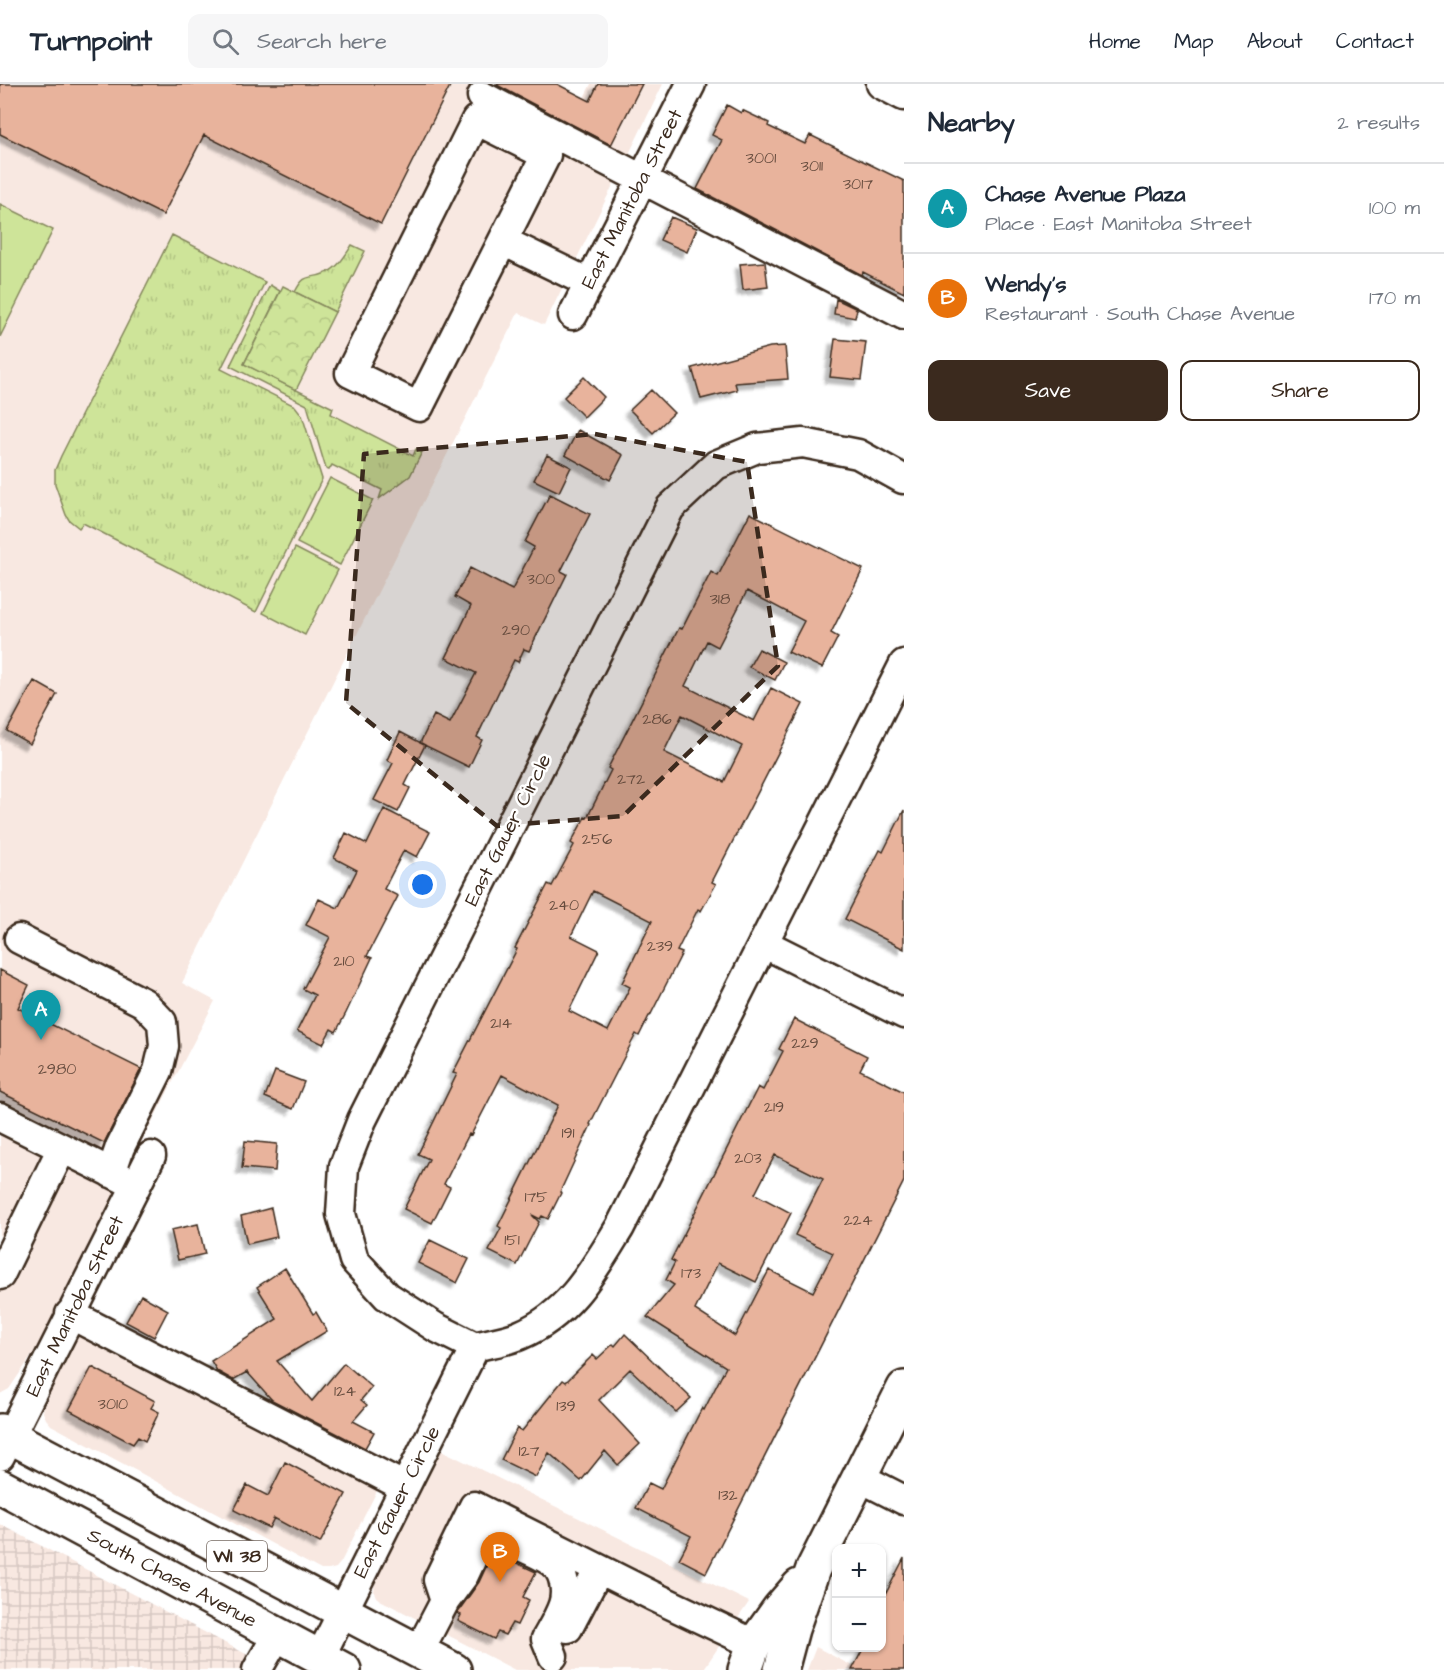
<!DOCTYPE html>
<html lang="en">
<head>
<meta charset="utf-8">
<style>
  :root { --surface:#fff; --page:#f6f6f7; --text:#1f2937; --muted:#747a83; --line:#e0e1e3; --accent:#3b2a1e }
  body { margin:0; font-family:"Architects Daughter",sans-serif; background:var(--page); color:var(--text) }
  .controls { position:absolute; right:18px; bottom:18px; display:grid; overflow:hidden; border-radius:12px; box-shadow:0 2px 4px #0004 }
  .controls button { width:54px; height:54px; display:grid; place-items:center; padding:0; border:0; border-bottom:2px solid var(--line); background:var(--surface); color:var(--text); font:30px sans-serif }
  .you { position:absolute; left:423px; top:801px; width:21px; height:21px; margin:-15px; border:4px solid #fff; border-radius:50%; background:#1a73e8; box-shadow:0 0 0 9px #1a73e833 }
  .badge { display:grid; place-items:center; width:39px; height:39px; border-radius:50%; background:var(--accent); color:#fff; font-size:20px; font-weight:700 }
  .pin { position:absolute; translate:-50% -50px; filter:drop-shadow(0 2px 3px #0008) }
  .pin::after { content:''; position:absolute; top:32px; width:21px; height:18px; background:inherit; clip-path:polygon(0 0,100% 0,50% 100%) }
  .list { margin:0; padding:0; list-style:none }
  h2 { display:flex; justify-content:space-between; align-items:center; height:78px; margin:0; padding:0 24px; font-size:26px }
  h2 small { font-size:20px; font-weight:400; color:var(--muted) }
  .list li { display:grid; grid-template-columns:39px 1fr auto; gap:18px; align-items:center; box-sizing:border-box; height:90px; padding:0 24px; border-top:2px solid var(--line) }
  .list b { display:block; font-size:22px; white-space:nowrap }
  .list p { margin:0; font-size:20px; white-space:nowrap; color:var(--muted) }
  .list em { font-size:20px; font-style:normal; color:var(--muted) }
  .actions { display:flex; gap:12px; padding:18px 24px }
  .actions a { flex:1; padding:14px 0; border:2px solid var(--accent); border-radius:12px; text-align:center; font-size:21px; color:var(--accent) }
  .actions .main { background:var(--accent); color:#fff }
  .icon { flex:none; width:33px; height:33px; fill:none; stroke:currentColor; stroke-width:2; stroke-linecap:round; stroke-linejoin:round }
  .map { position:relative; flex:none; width:904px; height:1586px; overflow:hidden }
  header { display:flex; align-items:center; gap:36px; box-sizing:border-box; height:84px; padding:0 30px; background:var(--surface); border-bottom:2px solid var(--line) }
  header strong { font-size:28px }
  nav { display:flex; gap:33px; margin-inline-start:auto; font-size:21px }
  .search { width:420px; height:54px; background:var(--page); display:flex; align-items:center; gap:15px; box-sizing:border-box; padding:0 21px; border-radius:12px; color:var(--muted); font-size:22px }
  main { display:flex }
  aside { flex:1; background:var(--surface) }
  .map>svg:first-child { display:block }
  .built { fill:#f8e8e1 }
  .industrial { fill:url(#industrial-grid) }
  .grass { fill:url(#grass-tufts); stroke:#84875c; stroke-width:1.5 }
  .park { fill:url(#park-crowns); stroke:#84875c; stroke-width:1.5 }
  .pitch { fill:#cee499; stroke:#84875c; stroke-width:1.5 }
  .building { fill:#e8b39c; stroke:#3b2a1e; stroke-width:1.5; fill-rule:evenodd; filter:url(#shadow) }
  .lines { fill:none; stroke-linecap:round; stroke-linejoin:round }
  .minor-casing { stroke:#3b2a1e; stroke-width:33 }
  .major-casing { stroke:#3b2a1e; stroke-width:38 }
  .minor { stroke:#fff; stroke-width:28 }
  .major { stroke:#fff; stroke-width:33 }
  .marked { fill:#3b2a1e; fill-opacity:0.2; stroke:#3b2a1e; stroke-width:4.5; stroke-dasharray:12 8; stroke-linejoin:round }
  .labels { text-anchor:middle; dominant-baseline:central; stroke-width:5; stroke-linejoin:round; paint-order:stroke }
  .number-label { font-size:16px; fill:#664c3e }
  .shield { fill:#fff; stroke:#766a62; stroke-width:1.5 }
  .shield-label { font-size:18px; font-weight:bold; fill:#3b2a1e }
  .street-label { font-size:20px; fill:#3b2a1e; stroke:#fff }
</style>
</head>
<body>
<header>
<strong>Turnpoint</strong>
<div class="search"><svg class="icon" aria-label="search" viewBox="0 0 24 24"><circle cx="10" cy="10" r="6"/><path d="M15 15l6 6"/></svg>Search here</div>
<nav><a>Home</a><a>Map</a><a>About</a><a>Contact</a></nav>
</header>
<main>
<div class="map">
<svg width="904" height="1586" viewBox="0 0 904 1586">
  <defs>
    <pattern id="industrial-grid" width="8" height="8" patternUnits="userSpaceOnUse" patternTransform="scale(1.5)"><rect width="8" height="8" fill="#f8e8e1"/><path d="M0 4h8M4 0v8" fill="none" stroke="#d6c7c1"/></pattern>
    <pattern id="grass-tufts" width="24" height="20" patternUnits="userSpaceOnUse" patternTransform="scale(1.5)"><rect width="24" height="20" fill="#cee499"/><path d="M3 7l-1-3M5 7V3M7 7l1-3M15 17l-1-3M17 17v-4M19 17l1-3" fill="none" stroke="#b2c483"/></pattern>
    <pattern id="park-crowns" width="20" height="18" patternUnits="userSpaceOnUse" patternTransform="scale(1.5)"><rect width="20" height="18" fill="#cee499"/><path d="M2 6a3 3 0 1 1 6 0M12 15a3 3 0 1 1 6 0" fill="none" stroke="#b2c483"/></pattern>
    <filter id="shadow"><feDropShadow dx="-5.5" dy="5.5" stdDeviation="1.5" flood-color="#0004"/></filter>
  </defs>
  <rect width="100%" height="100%" fill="#fff"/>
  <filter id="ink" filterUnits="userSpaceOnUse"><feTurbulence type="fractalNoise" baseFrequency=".0167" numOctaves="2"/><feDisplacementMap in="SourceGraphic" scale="12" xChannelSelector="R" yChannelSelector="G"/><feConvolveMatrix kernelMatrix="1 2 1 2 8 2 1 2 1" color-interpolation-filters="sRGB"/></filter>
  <g filter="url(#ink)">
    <path class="built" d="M0,0h480l130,89 5,8 -71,144 -26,-12 -336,670 33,18 -110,211 -70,139 -26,38 -9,5z
      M591,0h72l-34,70 -11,3 -51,-26z
      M77,1243l303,158 -39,77 -5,6 -7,2h-8l-270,-145 -5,-6 -3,-7 1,-6 5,-10 8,-31z
      M439,1365l310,153 -46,68h-188l-135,-70 -4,-3 -2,-5 1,-12z
      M816,1563l44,23h-53z"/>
    <path class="industrial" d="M0,1440l276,146h-276z"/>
    <path class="grass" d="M172,151l93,47 -44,87 74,37 7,9 20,64 -66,133 -173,-89 -4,5 -10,-8 -3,-5 -11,-31v-14l6,-14z
      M352,161l13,6 -30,61 -40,-20c11,-21 13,-11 31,-19 12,-5 19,-17 26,-28z
      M270,201l10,6 -36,73 89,44 -2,6 82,42 3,-7 6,3 -12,24 -31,23 3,-9 -50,-25 -3,5 -3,-1 -19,-64 -77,-39z"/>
    <path class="park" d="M283,202l52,26 -39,78 -52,-26z"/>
    <path class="pitch" d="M0,120l53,26 -53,107z
      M330,394l43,22 -33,65 -43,-22z
      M295,464l43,22 -33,65 -42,-22z"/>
    <path class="building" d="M0,0h451l-70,140 -177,-89 -41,80 -163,-81z
      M495,0h62l33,17 8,-17h44l-31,61z
      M727,21l14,8 1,-3 27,13 -1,3 37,18 5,-9 94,46v112l-41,-21 -1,3 -165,-86 25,-49 -10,-5z
      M671,133l26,11 -10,24 -27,-12z
      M765,178l3,25 -25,3 -3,-26z
      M836,215l21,10 -2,9 -21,-4z
      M835,255l31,3 -5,38 -31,-3z
      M785,262l3,33 -53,4 2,7 -36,9 -9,-31 78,-21z
      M584,293l20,20 -20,20 -20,-20z
      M651,306l23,23 -21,20 -23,-23z
      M578,346l45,25 -13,25 -45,-25z
      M547,371l24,12 -12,25 -25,-12z
      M550,410l40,20 -29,57 6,3 -38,77 -5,-2 -6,13 -4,-2 -37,77 5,3 -13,27 -49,-24 14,-28 16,8 26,-50 -30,-15 25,-52 -16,-9 15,-29 42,22 22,-43 -9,-5z
      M750,429l113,56 -32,64 7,4 -16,31 -34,-16 16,-31 -57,-30 -29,56 -11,-6 -22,45 69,35 17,-33 32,16 -91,178 4,2 -15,27 -3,-2 -21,42 5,2 -32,63h-1l-10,20 -3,-2 -46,90 1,1 -31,67 1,1 -13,26 -6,-3 -2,3 -8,-4 7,7 -22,43 -28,-14 12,-23 -3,-2 60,-121 -56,-30 -31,60 -2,-1 -25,50 6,3 -18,36 -28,-14 25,-50 -11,-5 39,-80 -4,-1 64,-124 -2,-1 33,-64 4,2 22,-41 -3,-2 14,-26 2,1 24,-48 -3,-2 71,-140 3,1 29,-57 7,4zM682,631l60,31 -18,36 -60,-30zM593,807l59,30 -30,62 8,4 -22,44 -39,-20 30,-61 -28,-14z
      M759,565l25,13 -9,18 -26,-13z
      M34,597l23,13 -27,50 -23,-13z
      M400,648l25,13 -20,40 5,3 -12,24 -24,-12 19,-37 -6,-3z
      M384,725l46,23 -13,25 -13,-7 -20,39 14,7 -31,60 5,2 -26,55 -10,19 -5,-3 -8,15 -26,-13 18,-36 -12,-6 27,-52 -24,-12 13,-26 19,9 19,-38 -23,-12 12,-25 21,11z
      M904,726v139l-59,-30 35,-69 3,2z
      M0,886l29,15 -11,23 123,61 -37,74 -104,-51z
      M794,935l73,37 -7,14 44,22v89l-198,392 -27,-14 12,-23 -55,-28 13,-25 12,6 41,-81 2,2 22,-43 -79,-50 27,-32 -8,-5 9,-18 -4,-2 87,-173 5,3 20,-39 -4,-2zM775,1071l48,24 -28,56 38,18 -20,39 -44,-22 -34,66 -40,-26 23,-47 38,19 35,-69 -36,-19z
      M275,987l29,11 -11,27 -28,-12z
      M245,1057l32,3 -2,27 -33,-3z
      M271,1124l6,29 -30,7 -6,-28z
      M198,1140l7,30 -27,6 -7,-30z
      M430,1156l39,19 -12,24 -39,-20z
      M285,1184l28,46 3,-2 11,19 -50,30 35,40 32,-38 28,24 -11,13 6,5 -14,16 21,11 -9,16 -93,-48 -25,-28 -14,8 -16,-9 -6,-10 66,-42 -20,-32z
      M141,1211l27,15 -14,27 -28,-15z
      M625,1250l66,64 -15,14 -46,-43 -31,31 41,44 -22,21 -13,-14 -24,30 -32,-28 -13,24 -35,-17 16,-32 5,3 41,-51 3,2 27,-27 4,4 16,-15 2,2z
      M92,1283l63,34 -4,7 8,4 -14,29 -7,-4 -5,7 -64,-34z
      M285,1378l61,32 -26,49 -46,-25 -5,10 -35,-18 13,-25 21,11z
      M493,1468l43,20 -13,25 6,3 -12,25 -5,-2 -7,12 -7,-3 -4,7 -36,-18 3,-6 -4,-2 22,-31z
      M904,1474v112h-52l12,-23h18v-46z"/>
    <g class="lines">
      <defs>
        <path id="minor" d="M881,0l23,12
          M482,12l422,219
          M476,36l70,35 -127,252 -69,-34z
          M503,157l86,42
          M573,231l118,-231
          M19,855l125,64 18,19 2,24 -6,25 -38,76 -9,26
          M763,859l141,71
          M0,1033l128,64
          M0,1191l62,-127
          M70,1230l335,173
          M475,1263l-40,-20 -48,-31 -33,-36 -13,-46 3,-48 18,-46 308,-612 46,-43 41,-17 46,-5 55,11 45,25
          M0,1372l151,-300
          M859,1393l45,23
          M445,1517l-7,-21 36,-74 179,90 101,48
          M568,1544l31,-59
          M419,1567l26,-50 19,-26 17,-36 7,-5 7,1c15,7 50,20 60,30 10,9 12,28 8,40 -4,12 -11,23 -17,34l7,17
          M320,1573l155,-310c14,-4 31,-6 45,-12 50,-21 73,-64 100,-108l284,-563
          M257,1586l21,-36"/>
        <path id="major" d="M0,1347l454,239
          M0,1402l344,184
          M745,1586l9,-26 25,-35 20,-23
          M781,1586l11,-41 21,-60 91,-181"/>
      </defs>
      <use href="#minor" class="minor-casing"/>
      <use href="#major" class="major-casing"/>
      <use href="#minor" class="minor"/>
      <use href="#major" class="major"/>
    </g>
  </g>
  <path class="marked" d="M595,350l152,28 31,204 -155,150 -126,10 -151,-123 18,-249z"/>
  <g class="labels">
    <g class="number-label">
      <text x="761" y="74">3001</text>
      <text x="812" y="82">3011</text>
      <text x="858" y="100">3017</text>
      <text x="541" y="495">300</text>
      <text x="720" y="515">318</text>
      <text x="516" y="546">290</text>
      <text x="657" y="635">286</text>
      <text x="631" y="695">272</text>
      <text x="597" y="755">256</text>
      <text x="564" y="821">240</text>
      <text x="660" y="862">239</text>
      <text x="344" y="877">210</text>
      <text x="501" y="939">214</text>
      <text x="805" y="959">229</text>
      <text x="57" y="985">2980</text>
      <text x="774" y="1023">219</text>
      <text x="568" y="1049">191</text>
      <text x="748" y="1074">203</text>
      <text x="536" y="1113">175</text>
      <text x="858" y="1136">224</text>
      <text x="512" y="1156">151</text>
      <text x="691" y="1189">173</text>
      <text x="345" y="1307">124</text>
      <text x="113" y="1320">3010</text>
      <text x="566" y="1322">139</text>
      <text x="529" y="1367">127</text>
      <text x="728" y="1411">132</text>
    </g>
    <rect class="shield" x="207" y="1457" width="60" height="30" rx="4.5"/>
    <g class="shield-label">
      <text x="237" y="1472">WI 38</text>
    </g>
    <g class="street-label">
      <text transform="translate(632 115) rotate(-63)">East Manitoba Street</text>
      <text transform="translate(508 746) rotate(-63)">East Gauer Circle</text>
      <text transform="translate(75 1222) rotate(-64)">East Manitoba Street</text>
      <text transform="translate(397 1418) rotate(-63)">East Gauer Circle</text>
      <text transform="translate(172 1494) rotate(28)">South Chase Avenue</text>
    </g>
  </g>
</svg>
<div class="controls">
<button>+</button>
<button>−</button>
</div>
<div class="you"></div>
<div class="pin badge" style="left:41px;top:956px;background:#0f9aa8">A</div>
<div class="pin badge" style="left:500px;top:1498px;background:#e8710a">B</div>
</div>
<aside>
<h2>Nearby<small>2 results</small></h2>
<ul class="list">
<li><span class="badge" style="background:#0f9aa8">A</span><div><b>Chase Avenue Plaza</b><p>Place · East Manitoba Street</p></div><em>100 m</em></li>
<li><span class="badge" style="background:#e8710a">B</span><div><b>Wendy's</b><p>Restaurant · South Chase Avenue</p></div><em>170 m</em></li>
</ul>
<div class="actions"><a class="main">Save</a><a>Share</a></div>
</aside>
</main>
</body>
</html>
